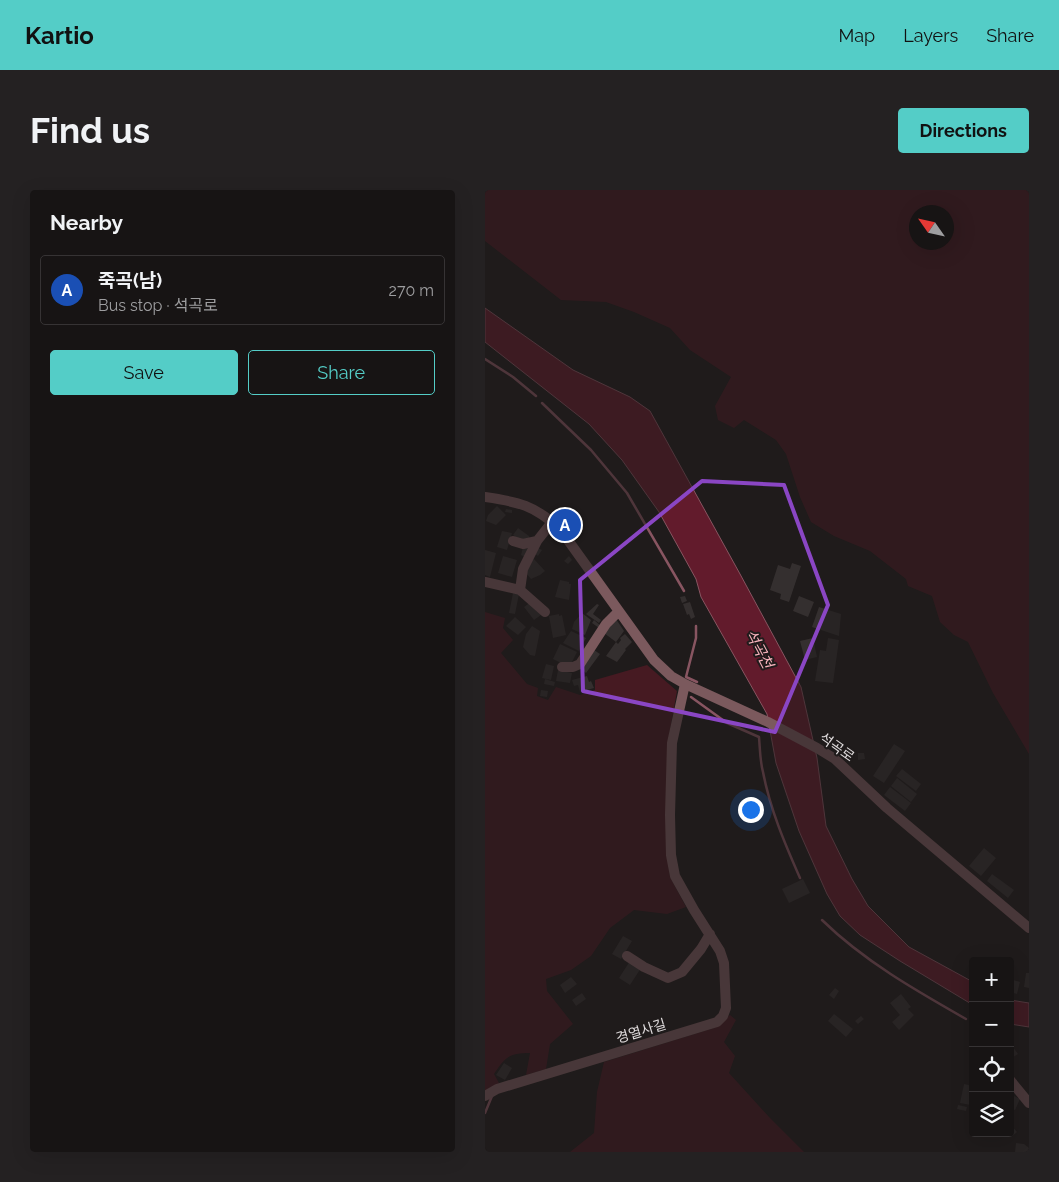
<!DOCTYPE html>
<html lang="en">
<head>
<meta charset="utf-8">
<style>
  :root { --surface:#171414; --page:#242122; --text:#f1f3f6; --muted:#9e9ea0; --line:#363334; --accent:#54cdc7 }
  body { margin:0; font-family:Raleway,"Noto Sans KR",sans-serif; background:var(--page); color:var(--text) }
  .controls { position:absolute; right:15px; bottom:15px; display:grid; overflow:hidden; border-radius:5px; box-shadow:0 5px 20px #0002 }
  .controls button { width:45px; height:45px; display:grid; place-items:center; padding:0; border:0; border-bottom:1px solid var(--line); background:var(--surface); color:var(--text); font:25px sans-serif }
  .compass { position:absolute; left:424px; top:15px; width:45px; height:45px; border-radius:50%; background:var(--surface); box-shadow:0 5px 20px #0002; rotate:304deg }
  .you { position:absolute; left:265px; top:619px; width:18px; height:18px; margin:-12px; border:4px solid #fff; border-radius:50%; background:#1a73e8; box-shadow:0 0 0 8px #1a73e833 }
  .badge { display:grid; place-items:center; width:32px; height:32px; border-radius:50%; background:var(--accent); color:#fff; font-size:16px; font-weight:700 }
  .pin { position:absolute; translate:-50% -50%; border:2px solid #fff; box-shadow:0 1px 5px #0006 }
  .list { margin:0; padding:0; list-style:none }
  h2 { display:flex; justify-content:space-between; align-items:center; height:65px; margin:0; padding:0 20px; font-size:21px }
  h2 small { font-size:16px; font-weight:400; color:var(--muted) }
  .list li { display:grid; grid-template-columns:32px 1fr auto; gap:15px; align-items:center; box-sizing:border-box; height:70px; margin:0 10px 10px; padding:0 10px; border:1px solid var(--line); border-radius:5px }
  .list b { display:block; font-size:19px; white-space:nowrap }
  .list p { margin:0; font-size:16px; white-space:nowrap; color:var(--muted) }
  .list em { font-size:16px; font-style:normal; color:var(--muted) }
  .actions { display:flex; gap:10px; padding:15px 20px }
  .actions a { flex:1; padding:11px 0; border:1px solid var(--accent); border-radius:5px; text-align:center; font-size:18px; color:var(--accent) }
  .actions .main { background:var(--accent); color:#111 }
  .icon { flex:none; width:28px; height:28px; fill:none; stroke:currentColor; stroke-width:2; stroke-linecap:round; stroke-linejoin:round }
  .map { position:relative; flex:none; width:544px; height:962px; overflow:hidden; border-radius:5px }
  header { display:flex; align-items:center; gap:30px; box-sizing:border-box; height:70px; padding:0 25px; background:var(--accent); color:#111 }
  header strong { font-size:24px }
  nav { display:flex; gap:28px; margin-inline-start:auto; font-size:18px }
  .intro { display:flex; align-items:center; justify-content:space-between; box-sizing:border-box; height:120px; padding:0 30px }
  h1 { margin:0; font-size:35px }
  .button { padding:12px 22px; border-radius:5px; background:var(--accent); color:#111; font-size:18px; font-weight:700 }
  main { display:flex; gap:30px; padding:0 30px }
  aside { flex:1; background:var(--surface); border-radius:5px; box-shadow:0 5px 20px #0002 }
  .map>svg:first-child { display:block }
  .green { fill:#461a22; fill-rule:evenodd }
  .water { fill:#621b2c; stroke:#885561 }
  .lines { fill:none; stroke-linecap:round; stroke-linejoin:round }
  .stream { stroke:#885561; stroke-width:2.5 }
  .building { fill:#342f2f }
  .minor { stroke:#7b595d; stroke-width:10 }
  .marked { fill:none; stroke:#8a46c4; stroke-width:4; stroke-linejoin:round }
  .labels { text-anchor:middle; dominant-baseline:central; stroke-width:4; stroke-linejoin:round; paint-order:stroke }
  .street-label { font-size:14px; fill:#e0dcdd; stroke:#1f1b1b }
  .water-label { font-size:15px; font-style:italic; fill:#f6b2bb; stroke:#1f1b1b }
</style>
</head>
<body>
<header>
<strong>Kartio</strong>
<nav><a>Map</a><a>Layers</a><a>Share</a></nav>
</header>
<div class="intro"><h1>Find us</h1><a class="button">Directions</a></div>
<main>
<aside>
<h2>Nearby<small></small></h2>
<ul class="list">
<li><span class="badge" style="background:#1a4fb4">A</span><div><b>죽곡(남)</b><p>Bus stop · 석곡로</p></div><em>270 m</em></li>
</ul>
<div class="actions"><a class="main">Save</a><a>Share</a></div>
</aside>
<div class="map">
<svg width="544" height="962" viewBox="0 0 544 962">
  <rect width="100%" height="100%" fill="#1f1b1b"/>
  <path class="green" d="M0,0h544v564l-36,-61 -25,-51 -14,-7 -14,-13 -8,-26 -24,-10 -2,-7 -36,-28 -36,-15 -23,-14 -11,-25 -14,-43 -10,-14 -32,-20 -10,8 -16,-8 -3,-14 16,-29 -41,-27 -20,-22 -36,-16 -28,-10 -45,-2 -76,-59zM432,22h30v30h-30z
    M0,422l20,6 -2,10 10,12 -12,13 26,31 11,4 -1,8 11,4 8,-13 24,8 15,-5v-10l52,-15 30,26 -9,50 -1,114 3,22 16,30 -19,7 -33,-4 -24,18 -19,28 -20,14 -25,9 1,12 26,33 -23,20 -4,25 -20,6 4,-22c-21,0 -25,4 -36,21l5,9 -14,8z
    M245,825l6,5 -12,22 11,14 -6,17 41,45 34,34h-234l24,-19 3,-41 7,-30 110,-34z"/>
  <path class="water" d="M0,118l88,62 57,27 20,14 90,163 61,113 16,71 9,68 26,53 16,27 41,41 64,35v23l-73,-44 -40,-26 -20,-19 -13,-22 -28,-63 -23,-68 -9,-49 -66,-117 -5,-18 -37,-67 -37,-52 -33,-36 -104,-82z
    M525,810l19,3v24l-19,-3z"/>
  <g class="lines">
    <path class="stream" d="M0,169l28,18 23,19
      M57,213l49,47 36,43 57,98
      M211,436v12l-10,39 11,5
      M206,507l36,26 32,14c1,12 1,24 4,35 7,37 22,72 37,106
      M337,730c42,41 93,70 144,99
      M0,923l7,-17"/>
  </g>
  <path class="building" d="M12,316l9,9 -10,10 -10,-4 2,-6z
    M21,319l6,1v3l-7,-1z
    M33,338l11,8 1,4h-10l-7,-5z
    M17,341l10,2 -5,17 -10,-3z
    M38,357l5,2 -3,8 -4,-2z
    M53,358l4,2 -4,6 -3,-2z
    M0,360l11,3 -6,24 -5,-2z
    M18,366l14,4 -5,17 -14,-4z
    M84,366l3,4 -4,4 -4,-3z
    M49,369l11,12 -5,4 -9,4 -6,-7 3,-8z
    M307,373l9,3 -12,36 -9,-3 1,-5 -11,-4 8,-25 12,4z
    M75,390l9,2v2h2l-2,16 -14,-3z
    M28,403l6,1 -4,20 -6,-1z
    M200,406l2,5 -5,2 -2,-6z
    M314,406l15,6 -6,15 -15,-6z
    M46,412l10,13 -7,5 -10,-13z
    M205,412l5,15 -4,2 -2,-5 -2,1 -4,-11z
    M112,414l2,1 -6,9 8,6 -2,3 -13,-9z
    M334,417l22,7 -2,22 -27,-9z
    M97,423l9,7 -6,15 -13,-6 2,-7z
    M74,424v2l3,-1 4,20 -13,3 -4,-22z
    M30,427l11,10 -8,8 -12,-9z
    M131,429l8,12 -8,11 -12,-9z
    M109,430l7,6 -2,2 -7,-5z
    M47,436l8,5 -5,25 -5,-1 -7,-8 3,-13z
    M86,441l15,7 -7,13 -16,-8z
    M140,444l7,8 -7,7 1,1 -9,12 -11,-6 10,-14 2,2 3,-4 -1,-2z
    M328,448l4,19 -12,3 -5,-19z
    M343,448l11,2 -6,43 -18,-2 5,-31 6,1z
    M75,454l17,8 -5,10 -7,3 -12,-6z
    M109,460l6,4 -14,19 -5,-4z
    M61,474l8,2 -3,14 -9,-2z
    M73,480l14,3 -2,10 -14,-2z
    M102,486l2,6 2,-1 3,7 -14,4 -2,-7 -4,1 -2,-6z
    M60,489l10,3 -1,4 -10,-2z
    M56,500l7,1 -1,6 -7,-1z
    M409,554l11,7 -21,32 -11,-7z
    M373,563h6l1,6 -7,1z
    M417,579l19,15 -5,7 -20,-15z
    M412,588l20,16 -6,8 -20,-16z
    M405,597l21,16 -6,8 -21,-16z
    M499,658l12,10 -15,18 -12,-10z
    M507,684l22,16 -6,8 -21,-17z
    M318,689l7,14 -21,10 -7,-14z
    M138,746l9,5 -11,18 -9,-5z
    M145,771l11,7 -11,17 -11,-7z
    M541,783h3v15l-5,-1z
    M86,787l6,7 -12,9 -5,-8z
    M525,789l10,3 -3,12 -7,-2z
    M350,798l4,3 -5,8 -5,-4z
    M97,803l4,6 -10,7 -4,-6z
    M416,804l10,13 -3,2 6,6 -15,15 -7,-8 8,-7 -10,-12z
    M349,824l19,15 -7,8 -18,-16z
    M376,826l3,3 -6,5 -3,-3z
    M525,853l8,11 -8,5z
    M19,873l8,5 -7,12 -9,-5z
    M479,894l9,2 -2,19 -11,-2z
    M525,904l10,5 -5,11 -5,-2z
    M473,915l9,2 -1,4 -9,-2z
    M525,934l7,8 -6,5 -3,-4h2z
    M531,953l8,1 5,4 -1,4h-13z"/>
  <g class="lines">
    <path class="minor" d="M0,307c34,5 49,8 75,32l94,131 17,16 14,8 83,38 49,26 18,11 52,49 142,120
      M28,351l10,3 14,-3
      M1,392l34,8 25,22
      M35,400l3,-21 14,-28 15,-19
      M77,477h11l7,-3 26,-40 13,-13
      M142,766l17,11 24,11 14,-6 19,-23 9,-15
      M525,890l19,23
      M0,906l12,-7 220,-67 6,-6 3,-8 -2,-45 -4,-12 -26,-41 -19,-34 -4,-21 -1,-40 2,-72 13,-59"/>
  </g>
  <path d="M0 0H544V962H0ZM217,291l82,4 44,120 -53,127 -192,-41 -3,-111z" fill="#1f1b1b" fill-opacity=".55" fill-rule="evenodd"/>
  <path class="marked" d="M217,291l82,4 44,120 -53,127 -192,-41 -3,-111z"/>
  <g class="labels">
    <g class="street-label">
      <text transform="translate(352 557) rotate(35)">석곡로</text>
      <text transform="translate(156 841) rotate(-17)">경열사길</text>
    </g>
    <g class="water-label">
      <text transform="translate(274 459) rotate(62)">석곡천</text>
    </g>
  </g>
</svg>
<div class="controls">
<button>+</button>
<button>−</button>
<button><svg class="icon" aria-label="locate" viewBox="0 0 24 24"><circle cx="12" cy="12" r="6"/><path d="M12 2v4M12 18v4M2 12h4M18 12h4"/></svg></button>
<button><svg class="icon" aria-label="layers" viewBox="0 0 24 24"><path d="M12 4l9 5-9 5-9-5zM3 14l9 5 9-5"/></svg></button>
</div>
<svg class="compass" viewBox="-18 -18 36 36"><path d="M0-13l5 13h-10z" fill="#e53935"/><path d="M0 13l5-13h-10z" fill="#9e9ea0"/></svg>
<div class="you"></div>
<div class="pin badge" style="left:80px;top:335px;background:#1a4fb4">A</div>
</div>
</main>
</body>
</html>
